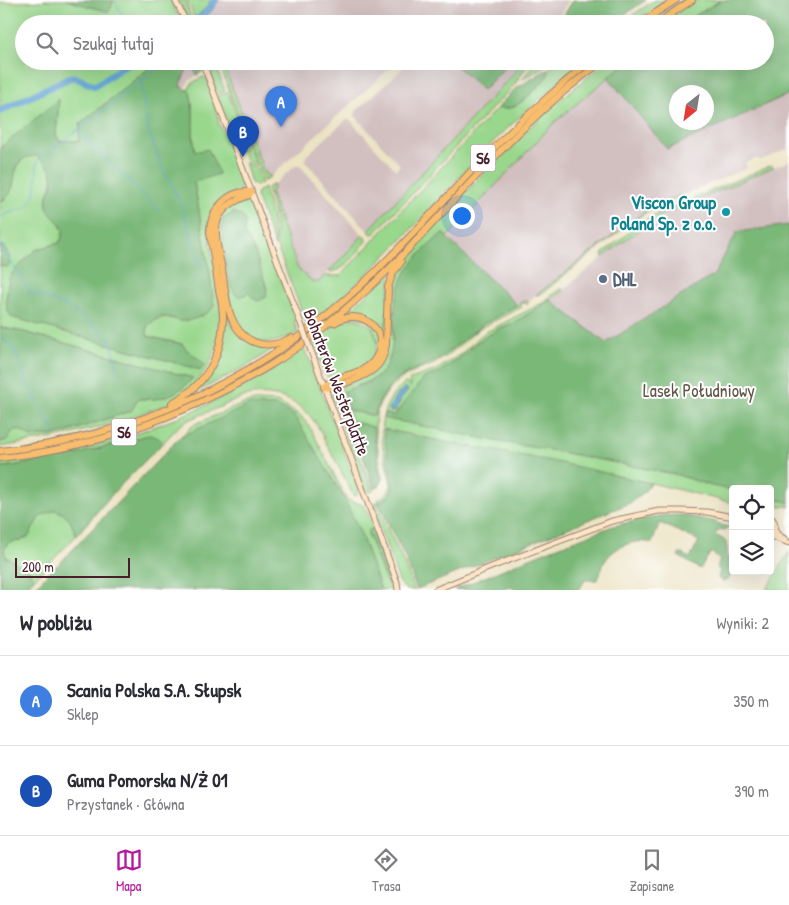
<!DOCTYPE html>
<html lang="pl">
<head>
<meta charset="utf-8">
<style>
  :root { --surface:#fff; --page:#f7f7f7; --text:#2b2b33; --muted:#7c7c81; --line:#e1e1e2; --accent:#b5179e }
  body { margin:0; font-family:"Patrick Hand",sans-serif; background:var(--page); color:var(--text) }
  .controls { position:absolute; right:15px; bottom:15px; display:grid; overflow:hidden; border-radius:5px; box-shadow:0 5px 20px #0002 }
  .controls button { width:45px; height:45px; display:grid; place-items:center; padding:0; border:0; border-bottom:1px solid var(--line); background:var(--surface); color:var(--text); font:25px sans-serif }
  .compass { position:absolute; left:669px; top:85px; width:45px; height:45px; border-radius:50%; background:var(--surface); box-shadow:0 5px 20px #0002; rotate:210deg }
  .scale { position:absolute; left:15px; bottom:12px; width:115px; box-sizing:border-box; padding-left:5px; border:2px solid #4a1f2b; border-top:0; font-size:14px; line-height:18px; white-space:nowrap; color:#4a1f2b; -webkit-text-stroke:4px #fff; paint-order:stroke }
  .you { position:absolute; left:461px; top:215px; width:18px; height:18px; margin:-12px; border:4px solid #fff; border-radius:50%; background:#1a73e8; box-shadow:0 0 0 8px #1a73e833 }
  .badge { display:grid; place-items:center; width:32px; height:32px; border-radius:50%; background:var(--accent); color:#fff; font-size:16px; font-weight:700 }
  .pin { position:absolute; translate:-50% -41px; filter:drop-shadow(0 1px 2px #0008) }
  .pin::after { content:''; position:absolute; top:26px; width:18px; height:15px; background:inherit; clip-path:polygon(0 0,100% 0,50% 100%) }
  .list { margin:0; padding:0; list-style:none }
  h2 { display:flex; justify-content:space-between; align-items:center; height:65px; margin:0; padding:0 20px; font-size:21px }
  h2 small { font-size:16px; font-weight:400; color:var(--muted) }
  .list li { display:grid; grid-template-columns:32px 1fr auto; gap:15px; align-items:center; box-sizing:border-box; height:90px; padding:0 20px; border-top:1px solid var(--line) }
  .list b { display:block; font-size:19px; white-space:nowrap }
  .list p { margin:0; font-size:16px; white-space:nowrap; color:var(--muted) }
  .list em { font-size:16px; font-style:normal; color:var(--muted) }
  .icon { flex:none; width:28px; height:28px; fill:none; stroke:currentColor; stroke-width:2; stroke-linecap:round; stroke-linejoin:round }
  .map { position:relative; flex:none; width:789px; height:590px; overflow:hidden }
  .search { position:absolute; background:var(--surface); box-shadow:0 5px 20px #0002; left:15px; right:15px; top:15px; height:55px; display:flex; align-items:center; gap:12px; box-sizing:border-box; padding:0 18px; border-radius:28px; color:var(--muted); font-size:19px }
  .sheet { height:245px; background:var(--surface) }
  nav { display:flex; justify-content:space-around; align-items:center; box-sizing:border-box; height:70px; border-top:1px solid var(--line); background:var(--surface); font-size:14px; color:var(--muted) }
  nav a { display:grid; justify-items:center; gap:2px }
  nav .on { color:var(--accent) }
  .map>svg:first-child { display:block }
  .industrial { fill:#d2bfc0 }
  .green { fill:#99d78c; stroke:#727b5c; fill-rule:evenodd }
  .forest { fill:#7ab878; stroke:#626c52; fill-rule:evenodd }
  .water { fill:#5da0d1; stroke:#54607e }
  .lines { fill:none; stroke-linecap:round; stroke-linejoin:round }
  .stream { stroke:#5da0d1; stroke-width:1 }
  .river { stroke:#5da0d1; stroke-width:7 }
  .secondary-casing { stroke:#9b8177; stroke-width:7 }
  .motorway-casing { stroke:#9b8177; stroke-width:8 }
  .secondary { stroke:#fde5c5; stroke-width:5 }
  .motorway { stroke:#f9be6d; stroke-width:6 }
  .secondary-bridge-casing { stroke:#9b8177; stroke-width:7; stroke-linecap:butt }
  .secondary-bridge { stroke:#fde5c5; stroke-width:5 }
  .culture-dot { fill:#0f9aa8; stroke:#fff; stroke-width:2 }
  .service-dot { fill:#5c6f8a; stroke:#fff; stroke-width:2 }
  .labels { text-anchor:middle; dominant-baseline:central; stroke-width:4; stroke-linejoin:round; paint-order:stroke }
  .shield { fill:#fff; stroke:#80626b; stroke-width:1 }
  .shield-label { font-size:16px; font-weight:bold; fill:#4a1f2b }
  .culture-label { font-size:18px; font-weight:bold; fill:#0d838f; stroke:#fff; text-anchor:end }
  .service-label { font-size:18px; font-weight:bold; fill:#4e5e75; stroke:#fff; text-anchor:start }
  .street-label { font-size:18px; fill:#4a1f2b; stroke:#fff }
  .park-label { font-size:18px; fill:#625648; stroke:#fff }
</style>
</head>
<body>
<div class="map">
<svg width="789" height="590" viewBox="0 0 789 590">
  <rect width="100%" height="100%" fill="#fff"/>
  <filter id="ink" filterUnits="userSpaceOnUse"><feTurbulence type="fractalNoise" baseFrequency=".02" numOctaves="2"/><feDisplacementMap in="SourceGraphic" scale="10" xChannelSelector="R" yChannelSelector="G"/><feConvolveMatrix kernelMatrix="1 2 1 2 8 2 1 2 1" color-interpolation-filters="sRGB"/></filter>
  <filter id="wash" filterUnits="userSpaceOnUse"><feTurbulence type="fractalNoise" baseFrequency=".0096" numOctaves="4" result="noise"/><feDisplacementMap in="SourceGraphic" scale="20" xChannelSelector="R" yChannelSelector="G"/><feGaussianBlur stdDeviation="1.12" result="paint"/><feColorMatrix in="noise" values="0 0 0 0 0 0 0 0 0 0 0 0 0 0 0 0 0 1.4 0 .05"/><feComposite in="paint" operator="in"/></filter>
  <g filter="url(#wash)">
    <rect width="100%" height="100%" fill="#ece3c3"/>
    <path class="industrial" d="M219,0h350l-15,24h-354l-1,-2 8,-4 4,-5z
      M219,61h177l-7,8 -118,107 -6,-2 -41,-108z
      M408,61h117l-157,170 -63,-70 1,-5 40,-36h4l46,50 4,-5 -45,-49 1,-5 42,-38z
      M188,65l6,4 3,6 -8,6 -4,7 -6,-2z
      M608,77l59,72 122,-55v54l-29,13 -2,-3 -13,5 2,5 -101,42 -119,92 -1,-1 -9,4 -70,-68 108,-116z
      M789,161v64l-52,7 -23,43 -108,68 -56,-43 57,-46 37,-28 15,-10z
      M295,166h5l63,69 -43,46 -6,2 -16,-14 -27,-75 3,-10z"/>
    <path class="green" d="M46,0h20l14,3 33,-1v-2h57l11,21v3h-157v37h134l-78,63 -1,17h-20l-3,-6 3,-35 -59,48v-145c15,-2 31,0 46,-3z
      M178,0h6l4,8 5,16h-3z
      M186,0h25l-6,9 -8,7 3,8h-4l-5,-16z
      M655,0h11l-35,24h-12z
      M681,0h4l-35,24h-5z
      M697,0h24l-39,24h-22z
      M525,61h5l-16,24 -139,148 -3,1 -4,-3z
      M535,61h17l-29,18z
      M560,61h24c-34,29 -68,58 -99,89 -30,31 -58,64 -88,94 -28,29 -58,56 -90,81l-30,-78 -1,-5 -1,-24 -8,-30 7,-4 -3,10 27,75 16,14 6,-2 4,-5h16l157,-168c5,1 11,1 16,-1 8,-3 29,-23 34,-30 2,-4 1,-4 1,-8z
      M608,61h20l-72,60 -109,116 -5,-4 -48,79 -2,39 -6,16 -9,10 -6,3 -28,12 -2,-5 39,-21 12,-84 2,-6 9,-14c63,-72 128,-143 205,-201z
      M217,70l8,21 -8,3 -6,-18 2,-5z
      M224,71h2l39,103 6,2 -6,5 -2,-1 -40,-106z
      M203,77h1l3,2 6,16 -2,1 8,25 -1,1 4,8 5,4 16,50c-3,8 -11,9 -18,13 -9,7 -15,17 -17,27l13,92 -4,30 -8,20 -16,20 -23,17 -35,13 -35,11 -41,10 -59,10v-5l7,-2 6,-10c8,-2 11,3 18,7l25,-2 11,-3 64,-21 6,-11 2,-1h16l14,-4 15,-8 9,-9 -169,-46 -24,-5v-126l6,-2c2,-7 5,-13 7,-20 5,-14 7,-23 24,-24 20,17 17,24 9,46l18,31 -2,6 -3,5 -24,7 -26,28 -3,22 5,17 190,53 -19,-26 -35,-8v-10l11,-7 7,-2 17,4 32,-15 -4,-32 -16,-92 25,-9 -24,-21 -2,-17v-24l-3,-20 -2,-1 4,-7z
      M228,92l18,48 -4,11 -2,1 -5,-8 -17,-48z
      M247,142l9,24 -10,-6 -3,-7z
      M497,148l2,2c-61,64 -119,131 -189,184l-1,-2 46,-37 21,-20z
      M245,162l11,6 6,15 -5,2 -6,-2z
      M772,165l2,2 -81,35 1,-4z
      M264,188l8,29 3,30 -19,-51 1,-4z
      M246,193v1l-14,6 -8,6 -7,8 -3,9v12l12,69 6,21 5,7 8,8 15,6 16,1 -27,18 -60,31c11,-11 22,-22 28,-36 12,-27 8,-53 3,-80 -3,-15 -5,-30 -8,-45 0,-24 12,-36 34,-42z
      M681,195l-1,1 -25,11 -25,16 -89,71 -5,1 110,-85z
      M245,200l4,2 4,4 43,115 -2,1 4,10c-9,5 -19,10 -29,10 -14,1 -29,-10 -34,-22 -7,-16 -8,-35 -11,-53 -3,-15 -10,-35 -3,-49 4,-9 15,-16 24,-18z
      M684,202h3l2,2 -30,12 -15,10 -41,31 -1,-3 40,-32 17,-9z
      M363,235l3,4 -1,4c-10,11 -20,29 -36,29z
      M391,272l-8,81 -15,19 -28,11 -1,-2 26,-10 16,-19 -11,-32 -27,-4z
      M561,288l2,2 -13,10 -36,23 -14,5 -24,15 -18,16 -20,14 -14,5 -31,38 -9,2 117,24 55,9 122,24 34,11 21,4v13l-82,-20 -258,-1c0,12 -5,16 -15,21l1,-4c5,-3 9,-5 11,-11 2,-6 -2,-13 -3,-19 -7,-34 -12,-62 18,-86h2l3,3h1l-2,-5 2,-2 25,-9 11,-7 15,-10 22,-20 58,-30zM405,387l3,3 -7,9 -6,12 -4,1 5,-16z
      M526,300l2,2 1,-1 -2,4 -2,-3 -5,3 2,2 -42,21 -33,28 -13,8 -29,12 -15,12 -11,17 -3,11 -1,9 1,11 7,43 -4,8 -5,2v-1l5,-3 2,-4 -8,-54 -22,-6 -3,-11 26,6 5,-14 9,-14 7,-7 12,-8 32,-14 44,-35z
      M351,319c5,1 12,2 15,4 15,10 13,31 1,42 -5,4 -31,12 -38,13l-5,-5 -11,-32 26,-19z
      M300,339l1,2 -51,33 -57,30 -63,24 -60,17 -70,11v-2l48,-7 143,-45 57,-29z
      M304,348l4,10h1l50,132 -2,5 -2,1 -3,-3c-8,-16 -16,-32 -25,-48 -4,-8 -7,-16 -13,-24 -16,-22 -41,-30 -68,-25l-60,25 -8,6 -18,19 2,-3 -18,-7 -62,17 -70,13 -12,1v-5c19,-2 38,-4 57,-8 88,-18 174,-53 247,-106z
      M338,388l13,46 22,57 -3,1 -5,-4 -33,-91 1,-5z
      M255,401l22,1 23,13 11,14 35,69c7,6 9,3 16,7 6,3 10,21 13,27l-3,-3 -4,5 19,50 6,-2 -1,-5 3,13h-14l-21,-58 -180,-95 15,-13 48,-20z
      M770,498l19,4v6l-1,-2 -18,1z
      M376,501l2,8 24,49 13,32h-9l-7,-9 -26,-72 1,-6z
      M55,510c15,5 16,12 21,26l-42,43 -5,-9 -23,-13 -2,-6 2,-6 5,-3 9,-1 9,-5 9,-19z
      M789,552v38h-23z"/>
    <path class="forest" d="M66,0h47v2l-4,10z
      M211,0h8c-6,9 -10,17 -20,22l-2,-6 8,-7z
      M573,0h73l-36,24h-51z
      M721,0h68v94l-122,55 -59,-72 20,-16h137v-37h-83zM676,92h30v30h-30z
      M158,61h42l3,10 -6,4 -3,-6 -6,-3 -8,20 10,5 3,20v24l2,17 13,-3 11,25 -25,8 16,92 4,32c-4,8 -24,16 -33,15 -5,-1 -11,-4 -16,-4 -7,0 -13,5 -18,9v10l35,8 4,5 19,15 -4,6 -190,-53 -4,-8 -1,-9 3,-22 4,-6 22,-22 24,-7c12,-19 -7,-21 -12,-36 -1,-4 0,-7 1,-11 2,-5 5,-11 5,-15 1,-11 -8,-19 -16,-25 -35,0 -12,37 -37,45v-53l59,-49 -3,35 3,7h20l1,-17z
      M451,61h60l-28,29z
      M548,69c0,4 1,4 -1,8 -5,7 -26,27 -34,30 -5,2 -11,2 -16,1l18,-19z
      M234,212l9,5 2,5 -1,11 11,19 12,36 -1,9 -7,4 -4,-1 -6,-7c-3,1 -8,4 -11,3 -11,-2 -16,-61 -16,-72l1,-5z
      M789,225v277l-19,-4v-9h-37v1l-21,-4 -34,-11 -122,-24 -55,-9 -118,-24 2,-5 9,3 30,-38 14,-5 20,-14 18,-16 24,-15 14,-5 36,-23 56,43 108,-68 23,-43z
      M442,233l75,72 -34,19 -44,35 -32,14 -12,8 -7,7 -9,14 -5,14 -26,-6 -5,-18c11,-5 25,-8 35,-16 18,-15 14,-41 16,-62 1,-11 4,-24 8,-34 8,-19 26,-33 40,-47z
      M2,245c7,6 11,14 6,22l-8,-1v-19z
      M0,327l24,5 169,46c-9,11 -23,19 -38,21 -5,1 -11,-1 -16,0 -5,2 -4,9 -8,12l-64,21 -11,3 -25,2c-12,-8 -16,-13 -24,3l-7,2z
      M249,405l27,1 18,9 50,83 16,34 21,58h-348l14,-16 12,-10 121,-127z
      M351,421l22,6 8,54 -2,4 -5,3z
      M384,429l61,13 102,18 104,23 -8,10 -13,10 -213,86 -12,-32 -27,-54 11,-7 4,-8 -5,-26z
      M149,435c6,1 11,2 13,8l-2,3 -45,45 -39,45c-5,-14 -6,-21 -21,-26l-16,7 -10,19 -9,5 -9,1 -5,3 -2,6 2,6 23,13 5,9 -10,11h-24v-123l12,-1 70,-13z
      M681,515l32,6 11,5 9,1v2l-12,1 -7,4 12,7 2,16 5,1v13l-5,9 -5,1 -5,-3 2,-7 -3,-4 3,-7 -9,-8 -11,17 -22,-13 2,-3 10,5 9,-17 -39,-18 -8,20c-18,-5 -41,4 -49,22 -2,5 -3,10 -5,15h-13l-6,10h-62l-9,-4 -6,4h-28l-1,-1 -19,1 88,-37 71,-27 30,-7 16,-3z
      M370,529h2l3,3 17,45 1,5 -2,3 -4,-1 -19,-50v-3z"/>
    <path class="water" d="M405,387l3,3 -7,9 -6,12h-6l-1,-1 6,-11z"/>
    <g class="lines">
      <path class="stream" d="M114,0l14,24
        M141,82l6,45 17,45 15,27 23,69
        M77,131l82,79
        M0,218c8,-7 14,-5 22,-9 18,-8 14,-32 15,-48l131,-100
        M0,244l19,31 13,19 13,3 25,11 32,24 9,10 9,32
        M0,337l13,10 13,32 13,26
        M42,409l14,25"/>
      <path class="river" d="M185,24c16,-5 22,-10 30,-24
        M0,111l71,-34h3l21,9 36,-25"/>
    </g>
  </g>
  <g filter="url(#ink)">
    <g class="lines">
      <defs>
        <path id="secondary" d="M175,0l12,24
          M202,61l98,260
          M311,351l55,147 31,84 1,8
          M770,517c7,5 6,13 0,18
          M775,530l2,4 9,6
          M770,536l19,7
          M435,590l56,-23 121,-46 47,-10h21l27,1 26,5"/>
        <path id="motorway" d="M640,24l17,-12 19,-12
          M656,24l36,-24
          M251,192l-2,3c-12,5 -24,10 -30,22 -7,14 0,37 3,52 4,26 4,61 32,73 12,5 26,2 37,-4
          M324,387c9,2 16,-2 24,-5 20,-7 35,-14 38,-37l2,-58 5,-14 8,-11
          M324,387c13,-14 39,-10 51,-28 18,-28 -15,-54 -41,-36
          M172,403c34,-18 51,-48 51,-87 0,-9 -2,-18 -4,-26 -3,-19 -6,-38 -9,-57 0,-23 18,-43 41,-41
          M0,451c132,-13 261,-73 358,-163 43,-39 81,-83 121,-125 35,-36 72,-70 111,-102
          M0,458c95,-10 187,-43 269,-92 44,-26 84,-62 120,-97 70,-71 132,-150 214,-208"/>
      </defs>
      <use href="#secondary" class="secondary-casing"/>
      <use href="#motorway" class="motorway-casing"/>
      <use href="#secondary" class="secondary"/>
      <use href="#motorway" class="motorway"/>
      <defs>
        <path id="secondary-bridge" d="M300,321l11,30"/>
      </defs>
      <use href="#secondary-bridge" class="secondary-bridge-casing"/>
      <use href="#secondary-bridge" class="secondary-bridge"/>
    </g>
  </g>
  <circle class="culture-dot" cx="726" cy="212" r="5"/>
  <circle class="service-dot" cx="603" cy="279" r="5"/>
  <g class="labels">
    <g class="shield">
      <rect x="470.5" y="144.5" width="25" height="27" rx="4"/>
      <rect x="111.5" y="418.5" width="25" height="27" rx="4"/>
    </g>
    <g class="shield-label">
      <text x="483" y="158">S6</text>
      <text x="124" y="432">S6</text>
    </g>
    <g class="culture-label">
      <text x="716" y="202">Viscon Group<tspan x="716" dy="21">Poland Sp. z o.o.</tspan></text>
    </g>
    <g class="service-label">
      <text x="613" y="279">DHL</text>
    </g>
    <g class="street-label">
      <text transform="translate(337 382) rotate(69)">Bohaterów Westerplatte</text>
    </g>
    <g class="park-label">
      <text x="699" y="390">Lasek Południowy</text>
    </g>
  </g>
</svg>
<div class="controls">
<button><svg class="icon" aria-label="locate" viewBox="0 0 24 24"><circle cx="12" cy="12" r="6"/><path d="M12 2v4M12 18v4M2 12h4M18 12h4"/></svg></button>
<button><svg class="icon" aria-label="layers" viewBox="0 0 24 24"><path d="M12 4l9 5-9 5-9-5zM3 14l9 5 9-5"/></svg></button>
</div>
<svg class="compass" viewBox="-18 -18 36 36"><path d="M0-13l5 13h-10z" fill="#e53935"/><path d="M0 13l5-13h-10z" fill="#7c7c81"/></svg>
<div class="scale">200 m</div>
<div class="you"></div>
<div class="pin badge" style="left:281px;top:127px;background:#3f7fe0">A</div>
<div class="pin badge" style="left:243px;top:157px;background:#1a4fb4">B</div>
<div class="search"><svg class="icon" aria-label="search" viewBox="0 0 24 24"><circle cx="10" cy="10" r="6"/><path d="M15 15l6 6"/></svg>Szukaj tutaj</div>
</div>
<section class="sheet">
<h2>W pobliżu<small>Wyniki: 2</small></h2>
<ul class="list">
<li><span class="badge" style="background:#3f7fe0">A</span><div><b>Scania Polska S.A. Słupsk</b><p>Sklep</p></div><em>350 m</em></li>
<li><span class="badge" style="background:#1a4fb4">B</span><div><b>Guma Pomorska N/Ż 01</b><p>Przystanek · Główna</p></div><em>390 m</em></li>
</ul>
</section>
<nav>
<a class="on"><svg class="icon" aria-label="map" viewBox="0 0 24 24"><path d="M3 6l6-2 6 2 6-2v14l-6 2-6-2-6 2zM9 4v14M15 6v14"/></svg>Mapa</a>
<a><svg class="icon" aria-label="directions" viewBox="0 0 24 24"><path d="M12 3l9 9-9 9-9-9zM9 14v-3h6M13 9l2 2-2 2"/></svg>Trasa</a>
<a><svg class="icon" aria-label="saved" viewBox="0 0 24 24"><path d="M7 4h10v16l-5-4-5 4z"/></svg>Zapisane</a>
</nav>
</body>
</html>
